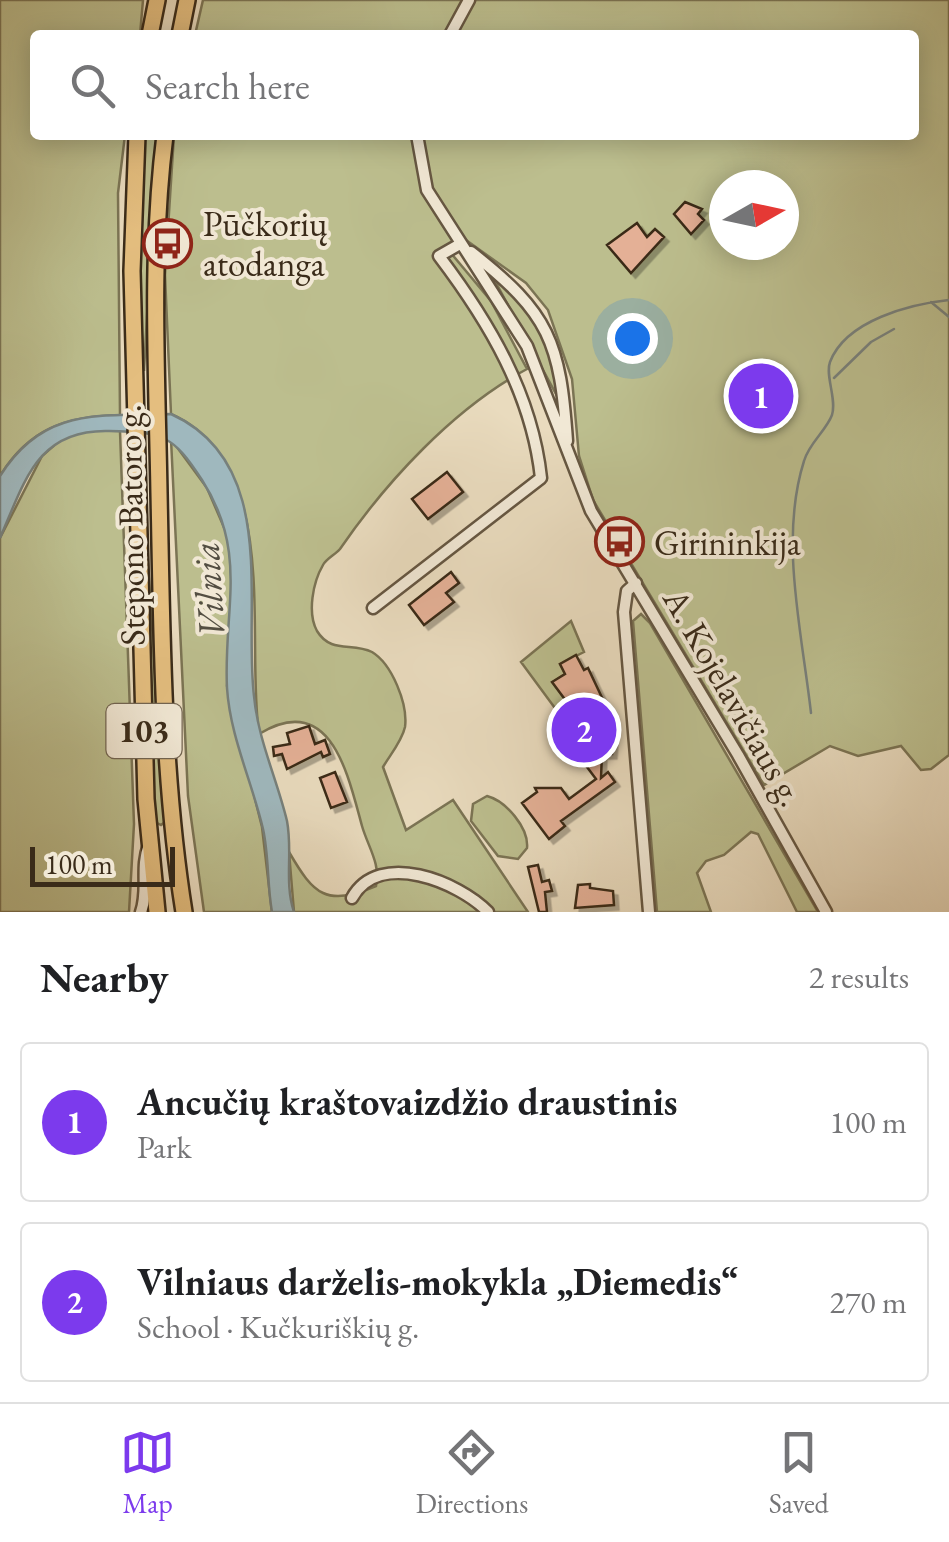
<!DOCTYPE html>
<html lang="en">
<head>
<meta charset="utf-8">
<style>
  :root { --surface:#fff; --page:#f6f6f6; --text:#202124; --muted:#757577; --line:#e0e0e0; --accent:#7c3aed }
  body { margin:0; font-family:"EB Garamond",serif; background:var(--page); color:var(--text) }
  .compass { position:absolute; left:709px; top:170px; width:90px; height:90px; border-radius:50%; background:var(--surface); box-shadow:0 5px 25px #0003; rotate:81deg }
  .scale { position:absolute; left:30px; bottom:25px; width:145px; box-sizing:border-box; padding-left:10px; border:5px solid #3a2b19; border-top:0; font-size:28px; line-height:35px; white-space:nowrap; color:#3a2b19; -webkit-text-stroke:8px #f1e8d5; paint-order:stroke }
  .you { position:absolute; left:632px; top:338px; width:35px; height:35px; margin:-25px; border:8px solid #fff; border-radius:50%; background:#1a73e8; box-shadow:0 0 0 15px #1a73e833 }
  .badge { display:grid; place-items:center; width:65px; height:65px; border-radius:50%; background:var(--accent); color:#fff; font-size:32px; font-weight:700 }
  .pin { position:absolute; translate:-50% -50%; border:5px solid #fff; box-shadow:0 2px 10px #0006 }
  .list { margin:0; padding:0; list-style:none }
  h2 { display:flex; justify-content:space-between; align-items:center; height:130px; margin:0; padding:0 40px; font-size:42px }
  h2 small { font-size:32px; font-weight:400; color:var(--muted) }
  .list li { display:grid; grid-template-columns:65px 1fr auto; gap:30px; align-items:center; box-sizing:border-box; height:160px; margin:0 20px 20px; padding:0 20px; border:2px solid var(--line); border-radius:10px }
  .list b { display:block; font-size:38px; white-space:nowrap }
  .list p { margin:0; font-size:32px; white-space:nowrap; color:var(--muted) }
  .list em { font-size:32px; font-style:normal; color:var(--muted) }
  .icon { flex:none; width:55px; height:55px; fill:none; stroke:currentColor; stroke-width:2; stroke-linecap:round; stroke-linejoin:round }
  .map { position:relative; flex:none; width:949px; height:912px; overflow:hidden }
  .search { position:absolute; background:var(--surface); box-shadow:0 5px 25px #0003; left:30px; right:30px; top:30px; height:110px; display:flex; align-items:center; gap:25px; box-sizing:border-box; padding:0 35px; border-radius:10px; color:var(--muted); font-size:38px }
  .sheet { height:490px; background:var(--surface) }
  nav { display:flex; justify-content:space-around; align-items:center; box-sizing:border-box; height:140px; border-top:2px solid var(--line); background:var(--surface); font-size:28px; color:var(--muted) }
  nav a { display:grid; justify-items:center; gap:5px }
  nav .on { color:var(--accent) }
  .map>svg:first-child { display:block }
  .green { fill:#bcbe8e; stroke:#7b7454; stroke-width:2.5; fill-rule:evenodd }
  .water { fill:#9fb8be; stroke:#77807c; stroke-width:2.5 }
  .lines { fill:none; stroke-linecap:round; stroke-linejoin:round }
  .stream { stroke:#77807c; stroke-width:2.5 }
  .building { fill:#e4b096; stroke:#3a2b19; stroke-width:2.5; filter:url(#shadow) }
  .minor-casing { stroke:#665742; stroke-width:15 }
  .primary-casing { stroke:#3a2b19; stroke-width:20 }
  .minor { stroke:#f1e8d5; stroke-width:10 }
  .primary { stroke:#e4be7f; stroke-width:15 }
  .labels { text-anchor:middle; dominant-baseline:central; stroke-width:8; stroke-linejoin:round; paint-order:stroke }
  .shield { fill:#f1e8d5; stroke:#716451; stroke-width:2.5 }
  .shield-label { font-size:32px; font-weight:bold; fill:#3a2b19 }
  .poi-label { font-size:35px; fill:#3a2b19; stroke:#f1e8d5; text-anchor:start }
  .street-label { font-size:35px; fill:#3a2b19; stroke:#f1e8d5 }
  .water-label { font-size:38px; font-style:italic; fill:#534e42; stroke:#f1e8d5 }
</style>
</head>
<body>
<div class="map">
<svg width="949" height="912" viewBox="0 0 949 912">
  <defs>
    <filter id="shadow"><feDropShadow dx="4.5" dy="4.5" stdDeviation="0" flood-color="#0004"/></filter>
  </defs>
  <rect width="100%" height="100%" fill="#e9dbbe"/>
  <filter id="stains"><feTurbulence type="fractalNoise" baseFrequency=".002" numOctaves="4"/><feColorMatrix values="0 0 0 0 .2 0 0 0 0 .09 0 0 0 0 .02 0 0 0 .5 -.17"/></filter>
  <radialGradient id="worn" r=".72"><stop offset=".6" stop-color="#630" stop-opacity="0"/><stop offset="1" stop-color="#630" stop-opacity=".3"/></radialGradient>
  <path class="green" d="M0,0h143l-3,35h-105v100h90l-7,58 2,222c-54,1 -91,14 -120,61z
    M203,0h746v755l-18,14 -10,1 -20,-24 -43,10 -28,-10 -66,39 -171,-285 -14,-44 -7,-77 -24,-69 -22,-27 -63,-45 -18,8 46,55 36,68c-73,39 -141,113 -187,180 -5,6 -13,9 -17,16 -10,17 -16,48 -6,66 14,23 35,11 55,21 20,12 36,52 33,75 -3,14 -15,28 -22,40l23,63 47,-30 75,112h-234l-5,-60c25,43 37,55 87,34 5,-22 -8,-39 -14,-60 -14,-51 -31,-136 -103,-92 -14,-98 24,-270 -88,-320l-6,-139 9,-140h740v-100h-719zM724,185h60v60h-60z
    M144,135h13l-13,236 -5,-82z
    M499,279c29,31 63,70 57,115l-61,-113z
    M85,430l35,1 14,393 -5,88h-129v-374l42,-82 25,-22z
    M171,439l36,49 22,51 4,65 -6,82 35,141 10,85h-68l-16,-116z
    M147,550l18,272 -4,3 -8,-4z
    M641,614l9,9 168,289h-21l-39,-78 -7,-2 -27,23 -18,6 -9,12 14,39h-54l-24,-291z
    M571,621l13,31 -24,12 5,10 -12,8 21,29 -11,8 -42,-57z
    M487,796c19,5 42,32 40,52l-9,11 -20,-3 -27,-35 2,-17z"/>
  <path class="water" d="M171,414c109,49 72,190 83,282 4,44 23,83 33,125 6,31 -3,61 7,91h-22c-5,-28 -3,-56 -9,-83 -11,-47 -33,-93 -36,-141 -4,-78 22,-135 -25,-208 -29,-45 -39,-48 -93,-49 -72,-2 -84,50 -109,107v-62c43,-69 98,-60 171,-62z"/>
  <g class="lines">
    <path class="stream" d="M931,302l18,15
      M834,378l37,-36 23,-13
      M811,713c-9,-81 -32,-173 -7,-252 5,-18 22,-30 28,-46 5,-16 -7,-39 -2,-53 16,-42 81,-58 119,-62"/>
  </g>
  <path class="building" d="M685,202l17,7 -4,5 6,6 -13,14 -17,-20z
    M637,223l10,14 8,-8 9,8 -33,36 -24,-28z
    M447,472l16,20 -35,27 -16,-20z
    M451,572l8,11 -13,10 8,9 -30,23 -15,-20z
    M576,655l8,15 4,-2 26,55 -2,31h-10l-1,24 7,-6 7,10 -54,39 4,5 -16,13 -27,-36 15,-11 -2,-4h26l8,11 27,-20 -33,-44 18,-14 -29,-39 13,-8 -5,-10z
    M309,726l6,18 10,-4 5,14 -7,3 -2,-5 -34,17 -5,-15 -8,2 -1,-9 17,-3 -3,-11z
    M335,772l12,30 -16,6 -11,-30z
    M538,865l4,17 7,-2 3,11 -7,1 2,20h-8l-11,-45z
    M590,884v4l23,3 1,14 -39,3 3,-23z"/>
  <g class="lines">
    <defs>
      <path id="minor" d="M450,35l19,-35
        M417,135l10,55 100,156 64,165 147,244 88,157
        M471,252c79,62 89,90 96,189
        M636,583l-9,8 -3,21 25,300
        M373,608l168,-130c-9,-84 -52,-156 -102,-222l21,-12
        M352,898c27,-49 107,-16 136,14
        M141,912c8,-22 -1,-45 8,-67"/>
      <path id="primary" d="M150,35l7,-35
        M180,35l7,-35
        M137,135l-5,136 14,528 11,113
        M165,135c-15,118 -8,240 -6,358 3,140 3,281 25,419"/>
    </defs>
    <use href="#minor" class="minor-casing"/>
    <use href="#primary" class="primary-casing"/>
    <use href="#minor" class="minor"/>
    <use href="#primary" class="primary"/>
  </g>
  <defs>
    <symbol id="bus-ring" viewBox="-11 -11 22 22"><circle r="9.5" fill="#f1e8d5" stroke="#8f2418" stroke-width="1.5"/><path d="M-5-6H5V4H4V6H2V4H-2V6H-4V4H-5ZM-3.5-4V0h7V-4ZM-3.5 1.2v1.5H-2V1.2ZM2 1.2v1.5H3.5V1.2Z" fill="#8f2418"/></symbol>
  </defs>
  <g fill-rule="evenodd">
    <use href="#bus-ring" x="140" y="216" width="55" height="55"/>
    <use href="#bus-ring" x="592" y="514" width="55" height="55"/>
  </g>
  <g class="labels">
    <rect class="shield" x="106.5" y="704" width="75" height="54" rx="8"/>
    <g class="shield-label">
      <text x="144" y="731">103</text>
    </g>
    <g class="poi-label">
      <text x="203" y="223">Pūčkorių<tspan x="203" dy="40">atodanga</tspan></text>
      <text x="654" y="542">Girininkija</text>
    </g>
    <g class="street-label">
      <text transform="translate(130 525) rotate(-91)">Stepono Batoro g.</text>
      <text transform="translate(734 697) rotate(60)">A. Kojelavičiaus g.</text>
    </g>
    <g class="water-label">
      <text transform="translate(208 590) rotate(-94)">Vilnia</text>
    </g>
  </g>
  <rect width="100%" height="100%" filter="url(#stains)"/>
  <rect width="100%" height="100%" fill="url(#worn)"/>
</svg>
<svg class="compass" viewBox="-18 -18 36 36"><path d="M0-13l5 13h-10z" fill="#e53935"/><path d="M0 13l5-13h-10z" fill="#757577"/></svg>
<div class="scale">100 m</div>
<div class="you"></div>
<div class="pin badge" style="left:761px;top:396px">1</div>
<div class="pin badge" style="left:584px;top:730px">2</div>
<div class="search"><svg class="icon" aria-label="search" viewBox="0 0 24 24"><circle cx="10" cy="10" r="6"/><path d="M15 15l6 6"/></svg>Search here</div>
</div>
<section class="sheet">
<h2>Nearby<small>2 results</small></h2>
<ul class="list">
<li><span class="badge">1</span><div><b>Ancučių kraštovaizdžio draustinis</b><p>Park</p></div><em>100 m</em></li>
<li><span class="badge">2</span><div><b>Vilniaus darželis-mokykla „Diemedis“</b><p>School · Kučkuriškių g.</p></div><em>270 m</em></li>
</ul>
</section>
<nav>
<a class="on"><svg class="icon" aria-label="map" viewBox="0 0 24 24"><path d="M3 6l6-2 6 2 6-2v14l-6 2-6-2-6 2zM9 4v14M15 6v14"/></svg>Map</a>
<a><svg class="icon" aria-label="directions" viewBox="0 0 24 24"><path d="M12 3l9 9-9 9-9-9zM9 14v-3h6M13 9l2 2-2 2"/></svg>Directions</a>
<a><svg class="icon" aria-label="saved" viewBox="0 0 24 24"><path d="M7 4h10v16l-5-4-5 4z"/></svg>Saved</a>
</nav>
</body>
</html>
